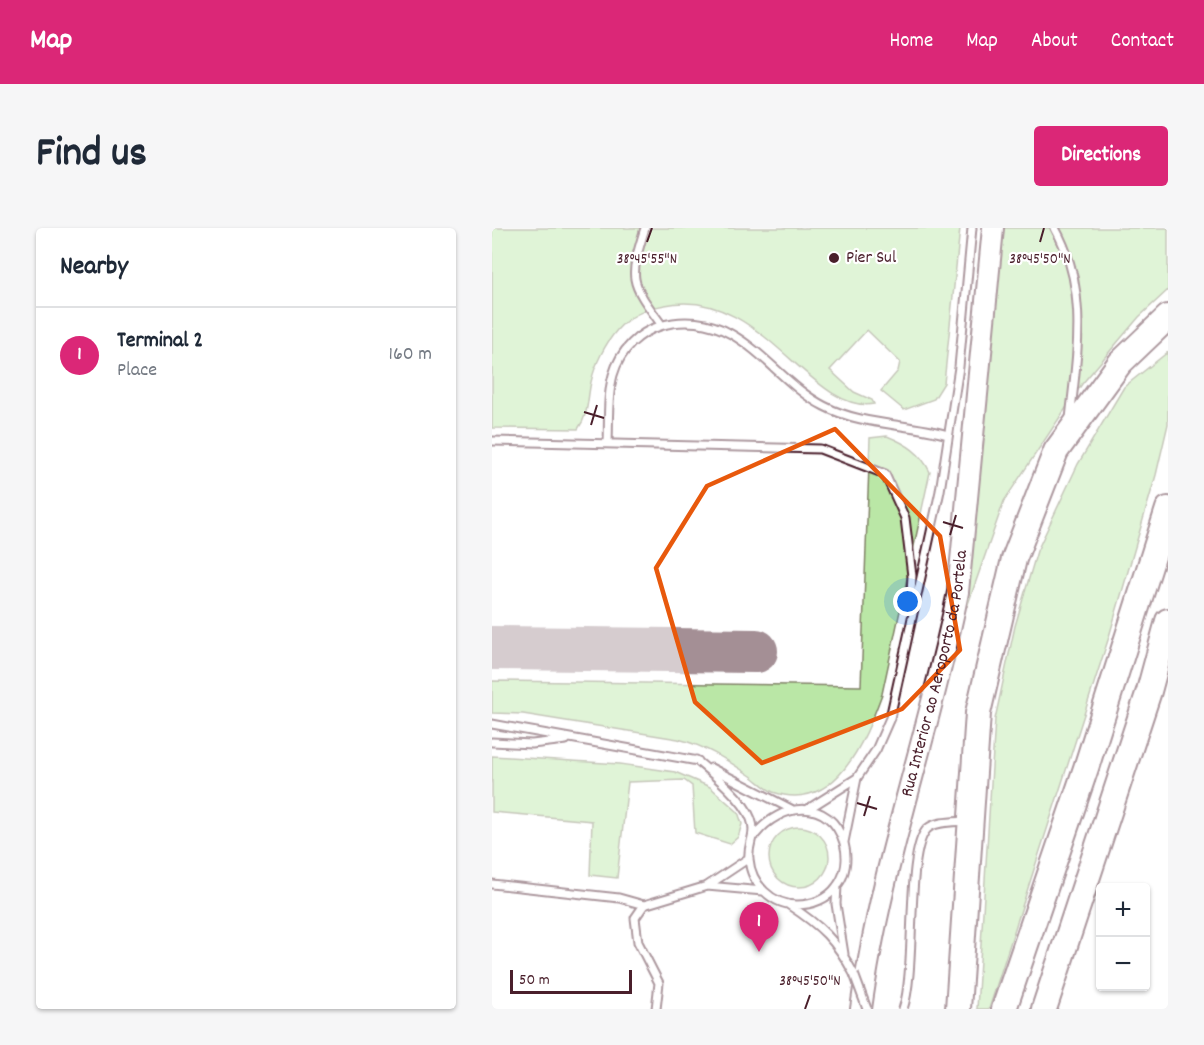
<!DOCTYPE html>
<html lang="en">
<head>
<meta charset="utf-8">
<style>
  :root { --surface:#fff; --page:#f6f6f7; --text:#1f2937; --muted:#747a83; --line:#e0e1e3; --accent:#db2777 }
  body { margin:0; font-family:Dekko,sans-serif; background:var(--page); color:var(--text) }
  .controls { position:absolute; right:18px; bottom:18px; display:grid; overflow:hidden; border-radius:6px; box-shadow:0 2px 4px #0004 }
  .controls button { width:54px; height:54px; display:grid; place-items:center; padding:0; border:0; border-bottom:2px solid var(--line); background:var(--surface); color:var(--text); font:30px sans-serif }
  .scale { position:absolute; left:18px; bottom:15px; width:122px; box-sizing:border-box; padding-left:6px; border:3px solid #4a1f2b; border-top:0; font-size:16px; line-height:21px; white-space:nowrap; color:#4a1f2b; -webkit-text-stroke:4px #fff; paint-order:stroke }
  .you { position:absolute; left:416px; top:374px; width:21px; height:21px; margin:-15px; border:4px solid #fff; border-radius:50%; background:#1a73e8; box-shadow:0 0 0 9px #1a73e833 }
  .badge { display:grid; place-items:center; width:39px; height:39px; border-radius:50%; background:var(--accent); color:#fff; font-size:20px; font-weight:700 }
  .pin { position:absolute; translate:-50% -50px; filter:drop-shadow(0 2px 3px #0008) }
  .pin::after { content:''; position:absolute; top:32px; width:21px; height:18px; background:inherit; clip-path:polygon(0 0,100% 0,50% 100%) }
  .list { margin:0; padding:0; list-style:none }
  h2 { display:flex; justify-content:space-between; align-items:center; height:78px; margin:0; padding:0 24px; font-size:26px }
  h2 small { font-size:20px; font-weight:400; color:var(--muted) }
  .list li { display:grid; grid-template-columns:39px 1fr auto; gap:18px; align-items:center; box-sizing:border-box; height:96px; padding:0 24px; border-top:2px solid var(--line) }
  .list b { display:block; font-size:22px; white-space:nowrap }
  .list p { margin:0; font-size:20px; white-space:nowrap; color:var(--muted) }
  .list em { font-size:20px; font-style:normal; color:var(--muted) }
  .map { position:relative; flex:none; width:676px; height:781px; overflow:hidden; border-radius:6px }
  header { display:flex; align-items:center; gap:36px; box-sizing:border-box; height:84px; padding:0 30px; background:var(--accent); color:#fff }
  header strong { font-size:28px }
  nav { display:flex; gap:33px; margin-inline-start:auto; font-size:21px }
  .intro { display:flex; align-items:center; justify-content:space-between; box-sizing:border-box; height:144px; padding:0 36px }
  h1 { margin:0; font-size:42px }
  .button { padding:15px 27px; border-radius:6px; background:var(--accent); color:#fff; font-size:21px; font-weight:700 }
  main { display:flex; gap:36px; padding:0 36px }
  aside { flex:1; background:var(--surface); border-radius:6px; box-shadow:0 2px 4px #0004 }
  .map>svg:first-child { display:block }
  .green { fill:#bae7a6; stroke:#828368; stroke-width:1.5 }
  .lines { fill:none; stroke-linecap:round; stroke-linejoin:round }
  .taxiway { stroke:#a48f95; stroke-width:44 }
  .lane-casing { stroke:#4a1f2b; stroke-width:11 }
  .secondary-casing { stroke:#4a1f2b; stroke-width:24 }
  .highway-casing { stroke:#4a1f2b; stroke-width:28 }
  .lane { stroke:#fff; stroke-width:7 }
  .secondary { stroke:#fff; stroke-width:20 }
  .highway { stroke:#fff; stroke-width:24 }
  .lane-bridge-casing { stroke:#4a1f2b; stroke-width:11; stroke-linecap:butt }
  .lane-bridge { stroke:#fff; stroke-width:7 }
  .marked { fill:none; stroke:#e8590c; stroke-width:4.5; stroke-linejoin:round }
  .ticks { fill:none; stroke:#4a1f2b; stroke-width:2 }
  .poi-dot { fill:#4a1f2b; stroke:#fff; stroke-width:2 }
  .labels { text-anchor:middle; dominant-baseline:central; stroke-width:4.5; stroke-linejoin:round; paint-order:stroke }
  .poi-label { font-size:18px; fill:#4a1f2b; stroke:#fff; text-anchor:start }
  .street-label { font-size:18px; fill:#4a1f2b; stroke:#fff }
  .ticks-label { font-size:15px; text-anchor:middle; fill:#4a1f2b; stroke:#fff; stroke-width:4.5; stroke-linejoin:round; paint-order:stroke }
</style>
</head>
<body>
<header>
<strong>Map</strong>
<nav><a>Home</a><a>Map</a><a>About</a><a>Contact</a></nav>
</header>
<div class="intro"><h1>Find us</h1><a class="button">Directions</a></div>
<main>
<aside>
<h2>Nearby<small></small></h2>
<ul class="list">
<li><span class="badge">1</span><div><b>Terminal 2</b><p>Place</p></div><em>160 m</em></li>
</ul>
</aside>
<div class="map">
<svg width="676" height="781" viewBox="0 0 676 781">
  <rect width="100%" height="100%" fill="#fff"/>
  <filter id="ink" filterUnits="userSpaceOnUse"><feTurbulence type="fractalNoise" baseFrequency=".0167" numOctaves="2"/><feDisplacementMap in="SourceGraphic" scale="12" xChannelSelector="R" yChannelSelector="G"/><feConvolveMatrix kernelMatrix="1 2 1 2 8 2 1 2 1" color-interpolation-filters="sRGB"/></filter>
  <g filter="url(#ink)">
    <path class="green" d="M0,0h468l-16,155 -10,16 -30,11 -23,-19 17,-20 2,-9 -33,-32 -37,40 24,22 18,8 2,4c-63,11 -114,-119 -209,-99 -17,3 -36,11 -48,25 -12,14 -22,34 -26,52 -4,18 -2,32 -13,47l-86,-1z
      M511,0h165v62l-29,27 -57,67 -78,117 -37,106z
      M676,124v72l-12,51 -48,165 -119,369h-12l18,-290 20,-93 22,-75 41,-87 46,-77z
      M395,208c20,8 34,17 43,36l-48,222c-17,46 -46,120 -109,98 -7,-3 -15,-11 -22,-16 -24,-16 -45,-30 -73,-37l-155,-25 -31,-1v-32l369,5 9,-248z
      M0,528l128,8 55,8 35,15 28,25 4,12 -4,13 -8,7 -35,-11 -3,-47 -8,-6 -56,2 -11,96 -27,-3 2,-54 -100,-9z
      M277 629a30 30 0 1 1 60 0a30 30 0 1 1-60 0Z"/>
    <g class="lines">
      <path class="taxiway" d="M0,420l264,3"/>
      <defs>
        <path id="lane" d="M153,0c-16,52 -16,52 16,96
          M563,0c34,61 22,125 15,191
          M0,213l328,8 65,25 20,44 7,58 -2,33
          M116,215c1,-22 -1,-46 5,-68 15,-52 74,-66 118,-41 34,19 58,54 93,72 38,20 83,17 124,29
          M0,496l206,37
          M0,514l40,2 34,-4
          M204,532c17,14 47,38 55,59 6,16 -4,25 -2,40 2,25 23,46 48,46 15,0 31,-6 40,-19 9,-12 11,-28 7,-43 -14,-46 -63,-41 -89,-8
          M219,540l80,41
          M316,581l49,-31
          M352,614l13,-64 19,-28 14,-32 50,-227 19,-124 13,-139
          M0,656l127,14 25,7 63,-19 42,-28
          M215,658l56,5
          M345,658l-1,18 8,50
          M152,677l-9,13 3,24 21,41 -3,26
          M297,677c32,21 47,35 65,69
          M411,781c14,-40 2,-157 24,-180 8,-8 29,-7 40,-8"/>
        <g id="secondary">
          <path id="s1" d="M369,781c19,-142 69,-277 97,-417l35,-364"/>
        </g>
        <path id="highway" d="M466,781l20,-296 36,-154 42,-108 64,-88 48,-46
          M512,781l82,-241 82,-259
          M552,781l105,-318 19,-70"/>
      </defs>
      <use href="#lane" class="lane-casing"/>
      <use href="#secondary" class="secondary-casing"/>
      <use href="#highway" class="highway-casing"/>
      <use href="#lane" class="lane"/>
      <use href="#secondary" class="secondary"/>
      <use href="#highway" class="highway"/>
      <defs>
        <path id="lane-bridge" d="M362,746l13,35"/>
      </defs>
      <use href="#lane-bridge" class="lane-bridge-casing"/>
      <use href="#lane-bridge" class="lane-bridge"/>
    </g>
  </g>
  <path d="M0 0H676V781H0ZM343,201l105,107 20,114 -58,59 -140,54 -67,-61 -39,-134 51,-82z" fill="#fff" fill-opacity=".55" fill-rule="evenodd"/>
  <path class="marked" d="M343,201l105,107 20,114 -58,59 -140,54 -67,-61 -39,-134 51,-82z"/>
  <path class="ticks" d="M155,14l5,-14M548,14l4,-14M92,184l20,6M99,197l6,-20M451,294l20,6M458,307l6,-20M365,575l20,6M372,588l6,-20M313,781l5,-14"/>
  <circle class="poi-dot" cx="342" cy="30" r="6"/>
  <g class="labels">
    <g class="poi-label">
      <text x="354" y="30">Pier Sul</text>
    </g>
    <g class="street-label">
      <text stroke="none"><textPath href="#s1" startOffset="344">Rua Interior ao Aeroporto da Portela</textPath></text>
    </g>
  </g>
  <g class="ticks-label">
    <text x="155" y="35">38°45'55"N</text>
    <text x="548" y="35">38°45'50"N</text>
    <text x="318" y="757">38°45'50"N</text>
  </g>
</svg>
<div class="controls">
<button>+</button>
<button>−</button>
</div>
<div class="scale">50 m</div>
<div class="you"></div>
<div class="pin badge" style="left:267px;top:724px">1</div>
</div>
</main>
</body>
</html>
